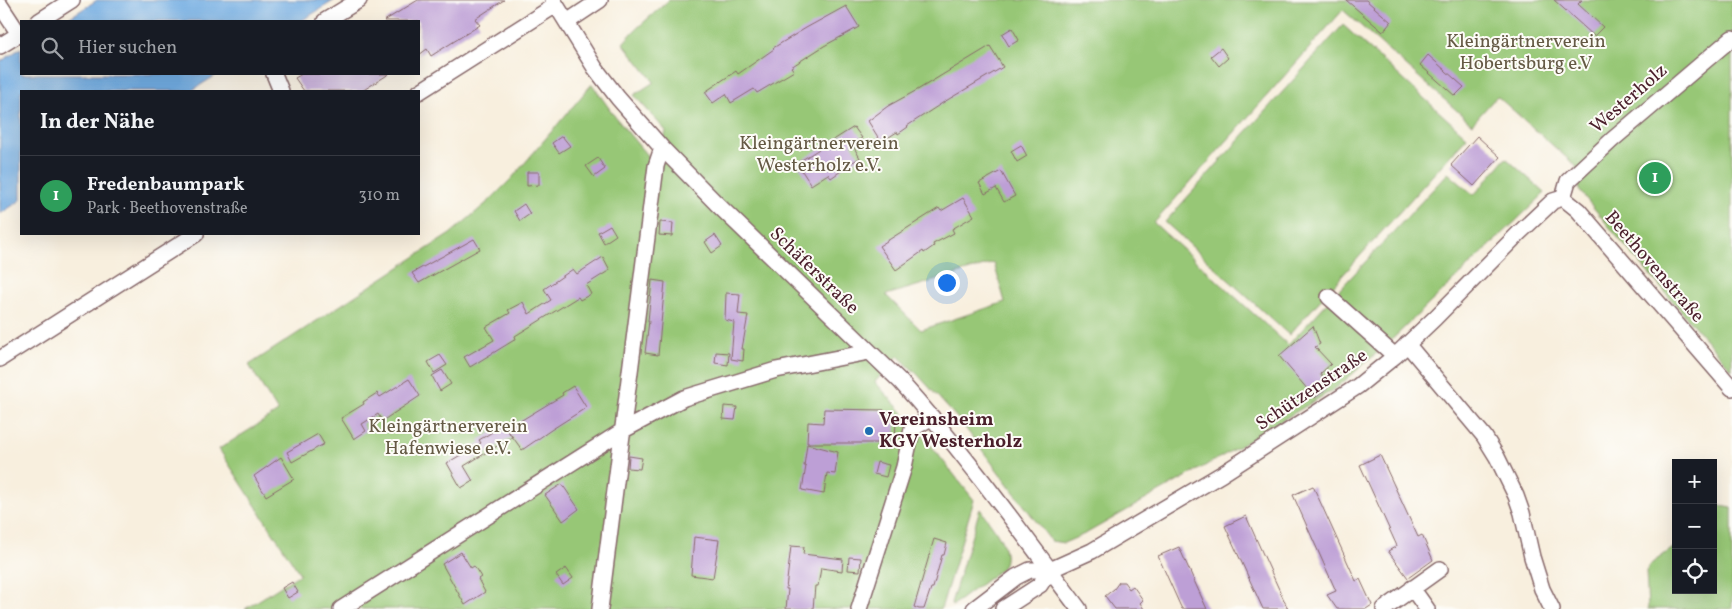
<!DOCTYPE html>
<html lang="de">
<head>
<meta charset="utf-8">
<style>
  :root { --surface:#171b24; --page:#242831; --text:#f1f3f6; --muted:#9ea1a6; --line:#363941; --accent:#7c3aed }
  body { margin:0; font-family:Vollkorn,serif; background:var(--page); color:var(--text) }
  .controls { position:absolute; right:15px; bottom:15px; display:grid; overflow:hidden; border-radius:0px; box-shadow:0 5px 20px #0002 }
  .controls button { width:45px; height:45px; display:grid; place-items:center; padding:0; border:0; border-bottom:1px solid var(--line); background:var(--surface); color:var(--text); font:25px sans-serif }
  .you { position:absolute; left:946px; top:282px; width:18px; height:18px; margin:-12px; border:4px solid #fff; border-radius:50%; background:#1a73e8; box-shadow:0 0 0 8px #1a73e833 }
  .badge { display:grid; place-items:center; width:32px; height:32px; border-radius:50%; background:var(--accent); color:#fff; font-size:16px; font-weight:700 }
  .pin { position:absolute; translate:-50% -50%; border:2px solid #fff; box-shadow:0 1px 5px #0006 }
  .list { margin:0; padding:0; list-style:none }
  h2 { display:flex; justify-content:space-between; align-items:center; height:65px; margin:0; padding:0 20px; font-size:21px }
  h2 small { font-size:16px; font-weight:400; color:var(--muted) }
  .list li { display:grid; grid-template-columns:32px 1fr auto; gap:15px; align-items:center; box-sizing:border-box; height:80px; padding:0 20px; border-top:1px solid var(--line) }
  .list b { display:block; font-size:19px; white-space:nowrap }
  .list p { margin:0; font-size:16px; white-space:nowrap; color:var(--muted) }
  .list em { font-size:16px; font-style:normal; color:var(--muted) }
  .icon { flex:none; width:28px; height:28px; fill:none; stroke:currentColor; stroke-width:2; stroke-linecap:round; stroke-linejoin:round }
  .map { position:relative; flex:none; width:1732px; height:609px; overflow:hidden }
  .search { position:absolute; background:var(--surface); box-shadow:0 5px 20px #0002; left:20px; top:20px; width:400px; height:55px; display:flex; align-items:center; gap:12px; box-sizing:border-box; padding:0 18px; border-radius:0px; color:var(--muted); font-size:19px }
  .panel { position:absolute; background:var(--surface); box-shadow:0 5px 20px #0002; left:20px; top:90px; width:400px; height:145px; border-radius:0px }
  .map>svg:first-child { display:block }
  .green { fill:#97c776; stroke:#707350; fill-rule:evenodd }
  .water { fill:#71ace2; stroke:#5e6686 }
  .building { fill:#bd9fd6 }
  .lines { fill:none; stroke-linecap:round; stroke-linejoin:round }
  .minor-casing { stroke:#87686a; stroke-width:18 }
  .minor { stroke:#fff; stroke-width:15 }
  .poi-dot { fill:#1f6fb2; stroke:#fdfcf7; stroke-width:2 }
  .labels { text-anchor:middle; dominant-baseline:central; stroke-width:4; stroke-linejoin:round; paint-order:stroke }
  .park-label { font-size:19px; fill:#655a45; stroke:#fdfcf7 }
  .street-label { font-size:19px; fill:#4a1f2b; stroke:#fdfcf7 }
  .poi-label { font-size:19px; font-weight:bold; fill:#4a1f2b; stroke:#fdfcf7; text-anchor:start }
</style>
</head>
<body>
<div class="map">
<svg width="1732" height="609" viewBox="0 0 1732 609">
  <rect width="100%" height="100%" fill="#fdfcf7"/>
  <filter id="ink" filterUnits="userSpaceOnUse"><feTurbulence type="fractalNoise" baseFrequency=".02" numOctaves="2"/><feDisplacementMap in="SourceGraphic" scale="10" xChannelSelector="R" yChannelSelector="G"/><feConvolveMatrix kernelMatrix="1 2 1 2 8 2 1 2 1" color-interpolation-filters="sRGB"/></filter>
  <filter id="wash" filterUnits="userSpaceOnUse"><feTurbulence type="fractalNoise" baseFrequency=".0096" numOctaves="4" result="noise"/><feDisplacementMap in="SourceGraphic" scale="20" xChannelSelector="R" yChannelSelector="G"/><feGaussianBlur stdDeviation="1.12" result="paint"/><feColorMatrix in="noise" values="0 0 0 0 0 0 0 0 0 0 0 0 0 0 0 0 0 1.4 0 .05"/><feComposite in="paint" operator="in"/></filter>
  <g filter="url(#wash)">
    <rect width="100%" height="100%" fill="#f8efde"/>
    <path class="green" d="M669,0h1063v370l-112,-130 -41,-50 -3,-24 -79,-70 -25,28 -129,-114 -189,213 134,122 160,-172 26,22 32,-37 39,35 -161,154 -48,41 -98,59 -151,86 -23,10 -13,-2 -91,-120 -42,-46 -20,-19 -23,26 47,52 52,66 -33,109h-696l55,-35 -81,-125 59,-37 -29,-47 201,-131 39,-33 23,-23 80,-94 24,34 39,47 7,-17 4,-17 -32,-36 20,-13 -31,-39 12,-13zM994,263l11,39 -84,28 -35,-35z
      M1343,25l124,112 -178,198 -124,-113z
      M1716,505l16,3v101h-84l-2,-38 6,-8 24,-17v44h37v-80z
      M980,509c11,16 35,41 21,60l-49,37 -1,-3z"/>
    <path class="water" d="M97,0h238l-34,21h-237z
      M21,48v26h197l-27,17h-170v109l-21,14v-152z"/>
    <g id="blocks">
      <path class="building" d="M418,0h86l-29,19 5,6 -49,31 -4,-7 -8,6v-34h-35z
        M1346,0h20l25,22 -8,10z
        M1554,0h28l-4,4 25,23 -9,9z
        M846,6l13,21 -35,19 -33,21 3,4 -37,22 -3,-4 -23,14 -5,-9 -13,9 -8,-11 31,-21 2,3 36,-25 -1,-1 33,-20z
        M1012,28l7,12 -10,6 -7,-12z
        M990,46l13,21 -59,35 -37,24 1,1 -10,7 -1,-2 -16,10 -13,-21 20,-15 31,-17z
        M1221,48l7,10 -9,8 -8,-10z
        M1428,55l36,32 -9,9 -35,-31z
        M302,74h87l-27,17h-58l-9,-13z
        M854,127l8,11 -10,6 8,14 -20,11 1,2 -10,7 -3,-4 -17,11 -14,-22z
        M562,136l8,10 -11,7 -7,-10z
        M1477,136l23,21 -26,29 -23,-21z
        M1021,145l6,11 -10,6 -6,-11z
        M598,158l7,11 -11,8 -8,-11z
        M1001,171l14,25 -11,6 -8,-14 -11,6 -6,-11z
        M527,172h12v13l-12,1z
        M963,198l11,18 -22,13 2,4 -21,11 1,2 -10,7 -1,-2 -27,19 -17,-24 60,-38 2,3z
        M524,204l6,10 -10,7 -6,-10z
        M660,222l13,1 -1,13 -13,-1z
        M610,225l6,10 -12,8 -6,-11z
        M715,235l7,11 -10,7 -7,-11z
        M474,239l6,10 -61,34 -7,-10z
        M603,257l7,13 -24,15 5,9 -11,6 -2,-3 -63,39 1,3 -46,28 -6,-10 30,-17 -8,-13 24,-14 -2,-3 15,-8 6,12 22,-14 -7,-11 29,-20 4,5z
        M652,280l13,2 -7,73 -13,-2 4,-32h-1z
        M726,293l14,1 -2,20 10,1 -6,34h2l-1,12 -12,-2 3,-37 -9,-2z
        M1313,326l7,18 -5,3 16,17 -11,10 3,4 -2,2 6,8 -12,10 -36,-42z
        M716,352l13,1 -1,12 -13,-2z
        M440,355l7,10 -13,8 -6,-11z
        M442,370l9,14 -11,7 -8,-15z
        M409,379l11,17 -38,25 -4,-7 -16,10 4,7 -12,8 -13,-21 23,-14 -1,-2 14,-9 3,4z
        M573,386l13,21 -2,2 -33,21 -29,20 -15,-21 56,-34 -1,-2z
        M724,406l13,1 -2,13 -12,-1z
        M824,409l60,1v9h12l-1,24h-88l1,-21 15,1z
        M504,425l8,12 -48,29 9,15 -12,7 -14,-25 34,-20 -2,-3z
        M318,434l6,10 -32,18 -5,-10z
        M807,444l31,8 -3,22 -8,-1 -3,21 -22,-4 4,-24h-2z
        M1380,455l38,82 4,-2 11,25 -25,18 -20,-27 9,-5 -37,-81z
        M629,456l13,2 -2,11 -12,-1z
        M281,457l13,22 -28,17 -12,-20z
        M877,462l12,3 -3,12 -12,-3z
        M562,484l17,25 -16,12 -18,-26z
        M1313,486l43,95 4,-2 12,26 -6,4h-29l-10,-14 9,-4 -43,-96z
        M1246,516l16,36 26,57h-25l-38,-83z
        M694,537l25,3 -6,38 -22,-3z
        M934,539l13,4 -3,12h-2l-9,33h-2l-7,21h-5l-5,-2z
        M791,546l13,1 -1,7 40,5 -1,12 -21,-3 -3,18h-3l-2,23h-27l2,-20h-2z
        M1179,547l22,49 6,13h-25l-2,-4 -22,-49z
        M461,552l10,16 3,-2 7,11 -3,2 7,13 -20,13 -23,-41z
        M849,557l12,1 -1,13 -12,-1z
        M566,568l7,10 -10,7 -7,-10z
        M292,582l6,10 -10,6 -6,-10z
        M1119,582h5l5,7 4,-3 10,14 -3,3 4,6h-29l-10,-13 9,-7z"/>
    </g>
  </g>
  <g filter="url(#ink)">
    <use href="#blocks" fill-opacity="0" stroke="#87686a" stroke-width="1"/>
    <g class="lines">
      <defs>
        <path id="minor" d="M553,0l42,68 23,30 44,50 54,55 184,178c65,72 121,151 179,228
          M0,5l19,29
          M39,21l33,-21
          M325,21l34,-21
          M567,22l33,-22
          M0,46l21,-13
          M274,74l7,17
          M419,92l137,-87
          M1563,198l15,12 154,178
          M1563,198l5,-17 44,-41 120,-102
          M1329,297l66,59
          M1407,344l77,92 13,21 19,39 6,17 10,44 10,32 10,20
          M0,359l196,-125
          M1412,588l15,21
          M341,609l281,-178 62,-33 92,-28 93,-18
          M600,609l56,-443 6,-18
          M859,609l45,-142 8,-38 20,-12
          M974,609l42,-32 14,-7h20l42,-19 130,-77 136,-88 37,-30 40,-38 84,-85 34,-32 10,-3
          M1003,609l37,-24 10,-15
          M1384,609l56,-40"/>
      </defs>
      <use href="#minor" class="minor-casing"/>
      <use href="#minor" class="minor"/>
    </g>
  </g>
  <circle class="poi-dot" cx="869" cy="431" r="5"/>
  <g class="labels">
    <g class="park-label">
      <text x="1526" y="42">Kleingärtnerverein<tspan x="1526" dy="22">Hobertsburg e.V</tspan></text>
      <text x="819" y="144">Kleingärtnerverein<tspan x="819" dy="22">Westerholz e.V.</tspan></text>
      <text x="448" y="427">Kleingärtnerverein<tspan x="448" dy="22">Hafenwiese e.V.</tspan></text>
    </g>
    <g class="street-label">
      <text transform="translate(1629 99) rotate(-41)">Westerholz</text>
      <text transform="translate(1654 267) rotate(49)">Beethovenstraße</text>
      <text transform="translate(814 271) rotate(44)">Schäferstraße</text>
      <text transform="translate(1312 390) rotate(-34)">Schützenstraße</text>
    </g>
    <g class="poi-label">
      <text x="879" y="420">Vereinsheim<tspan x="879" dy="22">KGV Westerholz</tspan></text>
    </g>
  </g>
</svg>
<div class="controls">
<button>+</button>
<button>−</button>
<button><svg class="icon" aria-label="locate" viewBox="0 0 24 24"><circle cx="12" cy="12" r="6"/><path d="M12 2v4M12 18v4M2 12h4M18 12h4"/></svg></button>
</div>
<div class="you"></div>
<div class="pin badge" style="left:1655px;top:178px;background:#2e9e5b">1</div>
<div class="search"><svg class="icon" aria-label="search" viewBox="0 0 24 24"><circle cx="10" cy="10" r="6"/><path d="M15 15l6 6"/></svg>Hier suchen</div>
<section class="panel">
<h2>In der Nähe<small></small></h2>
<ul class="list">
<li><span class="badge" style="background:#2e9e5b">1</span><div><b>Fredenbaumpark</b><p>Park · Beethovenstraße</p></div><em>310 m</em></li>
</ul>
</section>
</div>
</body>
</html>
